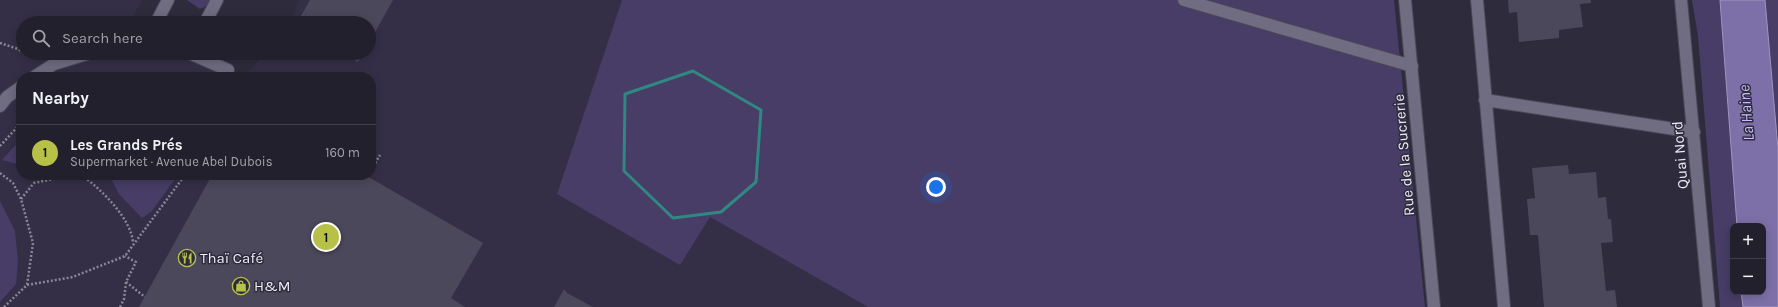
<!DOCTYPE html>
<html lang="en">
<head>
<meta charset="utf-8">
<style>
  :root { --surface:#22202d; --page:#2e2d39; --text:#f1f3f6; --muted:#a2a3aa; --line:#3f3e49; --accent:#b7c148 }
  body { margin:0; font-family:Karla,sans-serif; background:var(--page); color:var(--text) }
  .controls { position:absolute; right:12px; bottom:12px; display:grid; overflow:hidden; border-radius:8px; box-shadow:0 2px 10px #0003 }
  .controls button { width:36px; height:36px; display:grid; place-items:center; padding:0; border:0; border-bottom:1px solid var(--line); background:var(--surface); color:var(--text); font:20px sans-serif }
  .you { position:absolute; left:936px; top:187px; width:14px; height:14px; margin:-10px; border:3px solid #fff; border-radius:50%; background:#1a73e8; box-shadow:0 0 0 6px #1a73e833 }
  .badge { display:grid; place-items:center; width:26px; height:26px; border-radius:50%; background:var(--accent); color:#111; font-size:13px; font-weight:700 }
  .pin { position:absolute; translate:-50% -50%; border:2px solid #fff; box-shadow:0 1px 4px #0006 }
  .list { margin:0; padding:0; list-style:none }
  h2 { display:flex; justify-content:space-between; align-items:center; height:52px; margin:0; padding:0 16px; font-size:17px }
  h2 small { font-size:13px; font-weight:400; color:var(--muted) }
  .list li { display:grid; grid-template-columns:26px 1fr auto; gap:12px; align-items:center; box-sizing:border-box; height:56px; padding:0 16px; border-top:1px solid var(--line) }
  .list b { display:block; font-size:15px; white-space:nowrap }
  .list p { margin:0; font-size:13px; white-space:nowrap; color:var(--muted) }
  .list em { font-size:13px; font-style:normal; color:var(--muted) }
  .icon { flex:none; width:22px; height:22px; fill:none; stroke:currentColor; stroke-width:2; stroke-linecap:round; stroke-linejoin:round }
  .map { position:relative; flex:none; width:1778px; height:307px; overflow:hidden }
  .search { position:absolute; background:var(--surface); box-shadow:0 2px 10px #0003; left:16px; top:16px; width:360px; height:44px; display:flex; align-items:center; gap:10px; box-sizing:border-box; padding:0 14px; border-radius:22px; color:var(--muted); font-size:15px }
  .panel { position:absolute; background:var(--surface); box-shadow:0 2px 10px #0003; left:16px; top:72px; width:360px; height:108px; border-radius:16px }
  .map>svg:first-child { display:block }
  .built { fill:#342f47 }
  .green { fill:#473d66; fill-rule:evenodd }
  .water { fill:#7d70a8; stroke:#9f95bf }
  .building { fill:#4c485b }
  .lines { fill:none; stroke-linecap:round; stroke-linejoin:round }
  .service-casing { stroke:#4a4756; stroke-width:14 }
  .pedestrian-casing { stroke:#4a4756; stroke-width:14 }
  .minor-casing { stroke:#4a4756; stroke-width:14 }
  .path { stroke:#898795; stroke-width:2.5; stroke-dasharray:2 2; stroke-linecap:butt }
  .service { stroke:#706c81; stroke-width:12 }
  .pedestrian { stroke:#706c81; stroke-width:12 }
  .minor { stroke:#706c81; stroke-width:12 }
  .marked { fill:none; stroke:#308882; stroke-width:3; stroke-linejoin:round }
  .labels { text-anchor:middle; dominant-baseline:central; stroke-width:3; stroke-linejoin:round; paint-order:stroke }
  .street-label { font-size:15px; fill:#edebf6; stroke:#2e2b3c }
  .poi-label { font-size:15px; fill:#edebf6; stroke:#2e2b3c; text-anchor:start }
  .water-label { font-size:16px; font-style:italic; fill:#c9bbfd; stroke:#2e2b3c }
</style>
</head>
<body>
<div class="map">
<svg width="1778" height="307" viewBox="0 0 1778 307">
  <rect width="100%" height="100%" fill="#2e2b3c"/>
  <path class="built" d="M0,0h142l-13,23h-106v30h166l53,24h-221v98h350v-98h-127l21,-24h104v-30h-81l12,-23h322l-65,194 153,23 158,90h-868z"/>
  <path class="green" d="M187,0h23l-4,6 -6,3z
    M622,0h772l31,307h-557l-158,-90 -30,48 -123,-71z
    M1692,0h86v307h-58l-22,-271zM1733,226h30v66h-30z
    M21,139v26l-19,-5z
    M109,175h69l-26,36 -10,7 -23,-24z
    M0,201l15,30 3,30 -2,23 -16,18z"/>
  <path class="water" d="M1720,0h45l13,149v158h-35l-2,-15h22v-66h-26z"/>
  <path class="building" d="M310,0h83l-24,43v-20h-72z
    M1508,0h83v3l-11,1 3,23 -24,3v8l-40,4 -2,-30 -8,1z
    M341,53h22l-5,9z
    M1568,165l1,9 27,-2 2,26 8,-1 2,22h3l2,23 -12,1 5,48 9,-1 2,17h-73l-6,-72h-8l-3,-36 8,-1 -3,-30z
    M212,175h153l118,68 -32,55 14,9h-326z
    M564,289l3,4 26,14h-39z"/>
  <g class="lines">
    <defs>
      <path id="service" d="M1681,0l28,307"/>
      <path id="pedestrian" d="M1184,0l228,66
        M1485,100l209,32"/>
      <path id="minor" d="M1405,0l29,307
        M1477,0l27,307
        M156,23l12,-23
        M205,23l12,-23
        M123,53h66l39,17
        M34,77l20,-13 36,-11
        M0,106l7,-9 14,-10"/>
    </defs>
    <use href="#service" class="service-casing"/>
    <use href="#pedestrian" class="pedestrian-casing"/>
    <use href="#minor" class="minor-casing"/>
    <path class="path" d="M0,43l18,6 5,3
      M24,53l6,4
      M114,77l47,-3 10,3
      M0,146l21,-23
      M371,170l9,-15
      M0,173l13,10 8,16 12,44 -6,42
      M87,175l-3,2c18,13 48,43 49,66
      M367,176l1,-1
      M21,199l13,-16 24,-5 26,-1
      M126,282l19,15
      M4,307l23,-22 46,-8 52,-21 60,-81
      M120,307l4,-8 2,-17 10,-20 -11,-6"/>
    <use href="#service" class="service"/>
    <use href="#pedestrian" class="pedestrian"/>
    <use href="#minor" class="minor"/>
  </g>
  <path class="marked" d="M693,71l68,39 -5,72 -35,30 -48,6 -49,-47 1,-77z"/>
  <defs>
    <symbol id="restaurant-ring" viewBox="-11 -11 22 22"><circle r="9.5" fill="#2e2b3c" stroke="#b7c148" stroke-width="1.5"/><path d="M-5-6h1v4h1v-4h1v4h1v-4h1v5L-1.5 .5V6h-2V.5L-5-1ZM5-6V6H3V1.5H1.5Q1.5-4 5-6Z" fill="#b7c148"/></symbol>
    <symbol id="shop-ring" viewBox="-11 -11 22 22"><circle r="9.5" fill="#2e2b3c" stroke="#b7c148" stroke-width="1.5"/><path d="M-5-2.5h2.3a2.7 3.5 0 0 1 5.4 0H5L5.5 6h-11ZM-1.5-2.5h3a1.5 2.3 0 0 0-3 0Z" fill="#b7c148"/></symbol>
  </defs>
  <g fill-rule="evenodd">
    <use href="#restaurant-ring" x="177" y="248" width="20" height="20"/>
    <use href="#shop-ring" x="231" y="276" width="20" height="20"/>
  </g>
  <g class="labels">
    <g class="street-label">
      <text transform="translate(1404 155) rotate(-95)">Rue de la Sucrerie</text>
      <text transform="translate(1680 155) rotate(-95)">Quai Nord</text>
    </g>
    <g class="poi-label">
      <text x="200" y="258">Thaï Café</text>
      <text x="254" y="286">H&amp;M</text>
    </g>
    <g class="water-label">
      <text transform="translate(1746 113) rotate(-95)">La Haine</text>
    </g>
  </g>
</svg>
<div class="controls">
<button>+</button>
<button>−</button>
</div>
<div class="you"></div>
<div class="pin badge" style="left:326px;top:237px">1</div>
<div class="search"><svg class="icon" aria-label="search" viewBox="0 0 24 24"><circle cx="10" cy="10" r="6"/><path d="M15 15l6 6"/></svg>Search here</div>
<section class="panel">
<h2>Nearby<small></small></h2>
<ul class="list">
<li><span class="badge">1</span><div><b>Les Grands Prés</b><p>Supermarket · Avenue Abel Dubois</p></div><em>160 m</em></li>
</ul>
</section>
</div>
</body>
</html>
